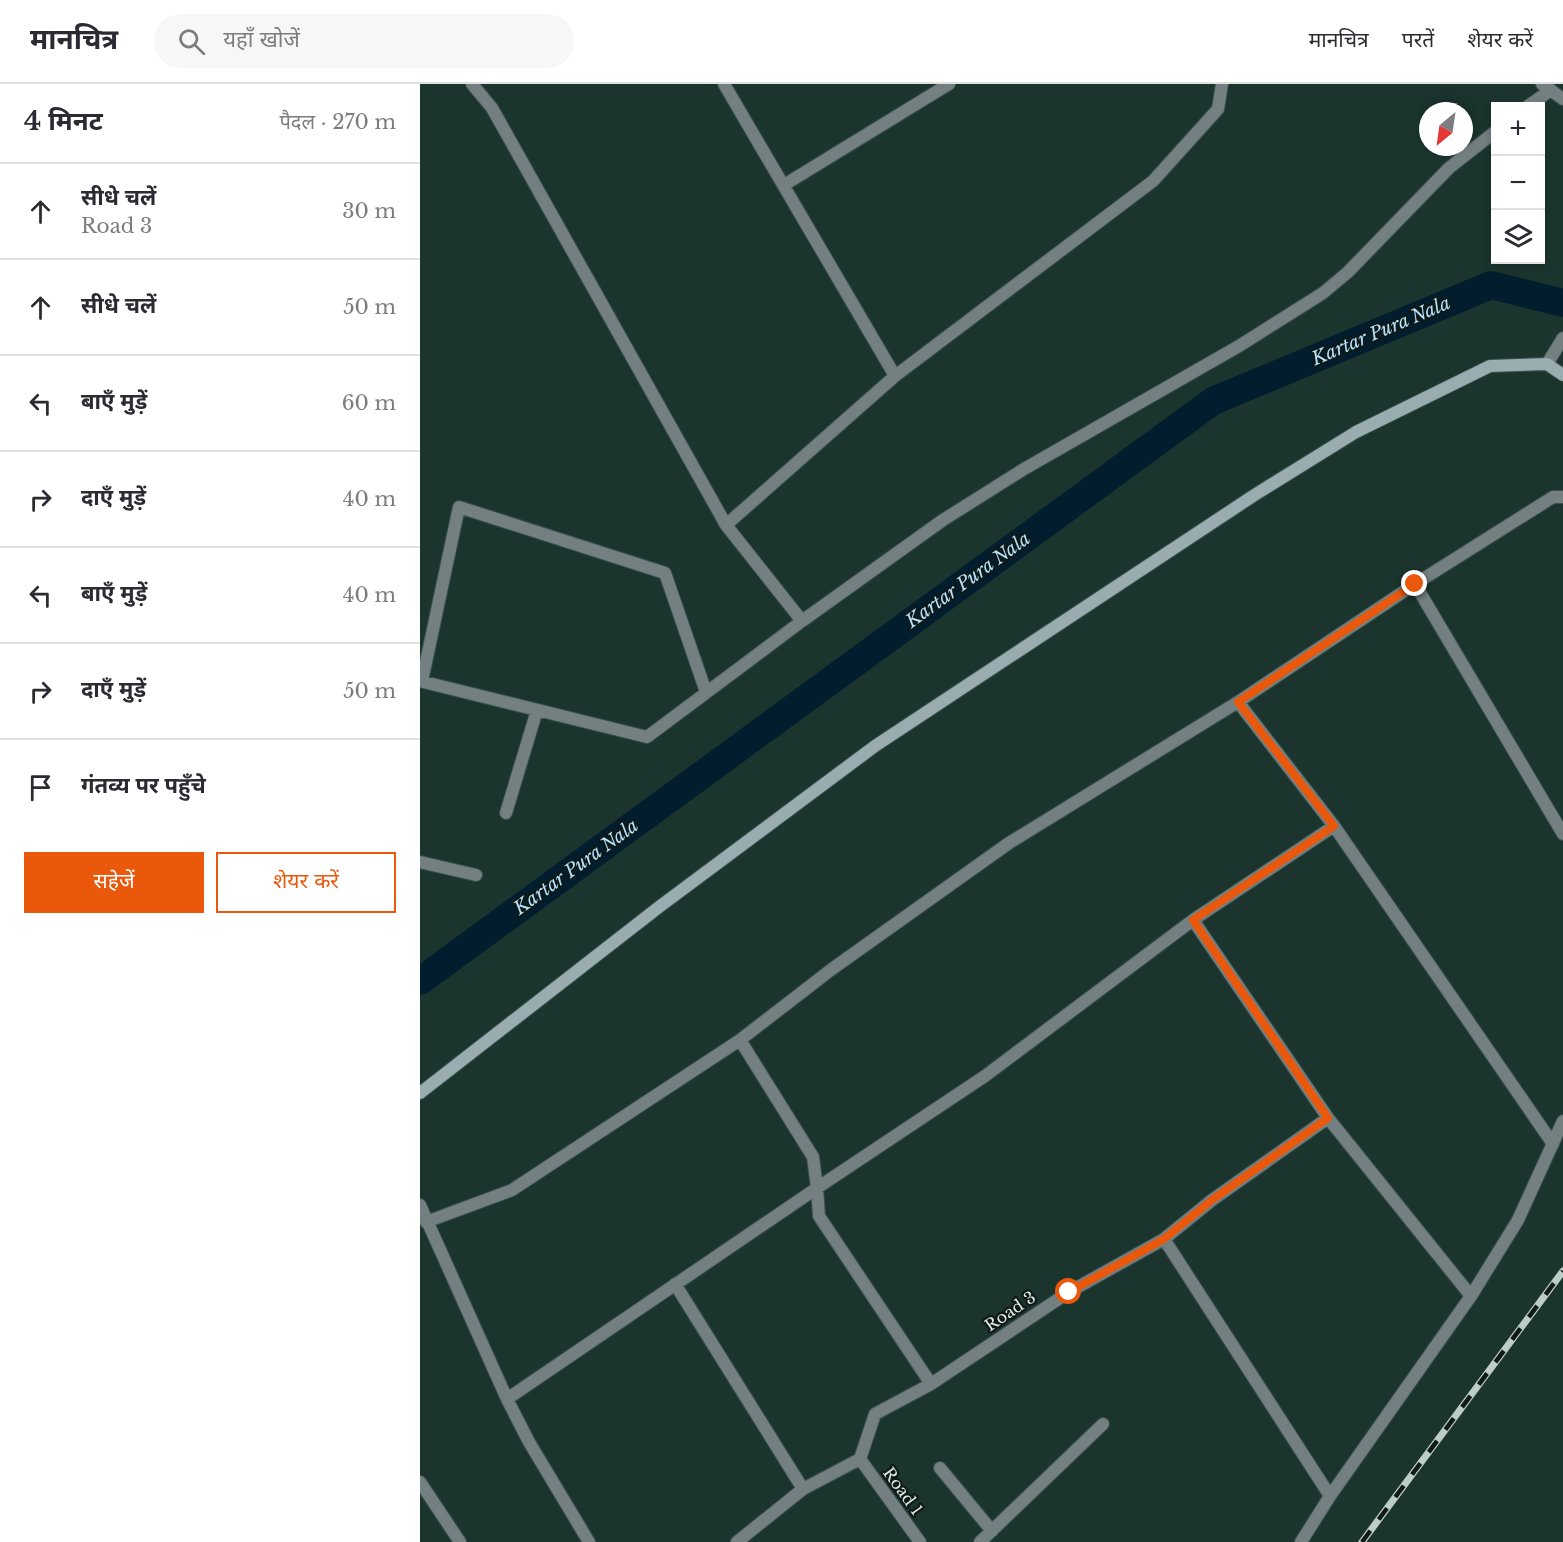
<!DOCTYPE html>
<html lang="hi">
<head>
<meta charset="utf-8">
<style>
  :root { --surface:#fff; --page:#f7f7f7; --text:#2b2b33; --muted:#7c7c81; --line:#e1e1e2; --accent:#ea580c }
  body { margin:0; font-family:"Libre Baskerville","Noto Sans Devanagari",serif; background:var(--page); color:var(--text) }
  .controls { position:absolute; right:18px; top:18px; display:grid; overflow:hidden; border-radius:0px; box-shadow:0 3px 9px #0003 }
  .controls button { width:54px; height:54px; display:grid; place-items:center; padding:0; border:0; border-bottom:2px solid var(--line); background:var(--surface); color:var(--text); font:30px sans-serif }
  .compass { position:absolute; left:999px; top:18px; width:54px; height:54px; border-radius:50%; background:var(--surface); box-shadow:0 3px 9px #0003; rotate:209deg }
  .stop { position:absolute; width:18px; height:18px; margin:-14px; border:4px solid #ea580c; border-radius:50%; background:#fff }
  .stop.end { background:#ea580c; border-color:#fff; box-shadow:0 2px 6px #0008 }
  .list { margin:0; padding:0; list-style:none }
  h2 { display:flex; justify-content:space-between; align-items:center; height:78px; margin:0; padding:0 24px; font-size:26px }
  h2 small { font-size:20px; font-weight:400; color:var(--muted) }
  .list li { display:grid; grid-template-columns:39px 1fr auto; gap:18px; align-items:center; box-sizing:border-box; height:96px; padding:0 24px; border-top:2px solid var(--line) }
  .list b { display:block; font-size:22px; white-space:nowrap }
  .list p { margin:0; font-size:20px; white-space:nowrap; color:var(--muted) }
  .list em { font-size:20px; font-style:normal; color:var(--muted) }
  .actions { display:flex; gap:12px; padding:18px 24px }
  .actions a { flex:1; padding:14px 0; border:2px solid var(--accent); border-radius:0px; text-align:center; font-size:21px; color:var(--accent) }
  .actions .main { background:var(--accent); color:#fff }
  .icon { flex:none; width:33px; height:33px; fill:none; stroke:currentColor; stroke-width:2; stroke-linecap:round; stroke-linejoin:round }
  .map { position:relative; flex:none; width:1143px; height:1458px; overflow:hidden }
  header { display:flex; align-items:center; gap:36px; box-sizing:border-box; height:84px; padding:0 30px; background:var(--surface); border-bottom:2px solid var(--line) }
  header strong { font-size:28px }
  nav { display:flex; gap:33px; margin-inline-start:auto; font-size:21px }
  .search { width:420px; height:54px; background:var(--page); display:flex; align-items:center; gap:15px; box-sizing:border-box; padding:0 21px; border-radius:33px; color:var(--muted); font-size:22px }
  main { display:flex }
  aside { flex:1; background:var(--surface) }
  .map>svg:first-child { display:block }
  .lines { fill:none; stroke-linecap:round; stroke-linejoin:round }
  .canal { stroke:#021e2e; stroke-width:28 }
  .street-casing { stroke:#3a514c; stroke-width:14 }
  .secondary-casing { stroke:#3a514c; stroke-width:14 }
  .street { stroke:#737f81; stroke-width:12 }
  .secondary { stroke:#99adb0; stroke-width:12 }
  .rail-casing { stroke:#bcccc8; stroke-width:7 }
  .rail { stroke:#0f1917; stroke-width:4.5; stroke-dasharray:14; stroke-linecap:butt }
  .route { stroke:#ea580c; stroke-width:8 }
  .labels { text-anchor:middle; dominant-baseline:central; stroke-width:4.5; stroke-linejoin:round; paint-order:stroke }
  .street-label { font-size:16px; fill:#deece8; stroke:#0f1917 }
  .water-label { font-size:18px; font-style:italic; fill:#b7e3ff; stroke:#0f1917 }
</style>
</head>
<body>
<header>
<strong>मानचित्र</strong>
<div class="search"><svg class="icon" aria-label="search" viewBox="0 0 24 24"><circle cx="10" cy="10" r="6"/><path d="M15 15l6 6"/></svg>यहाँ खोजें</div>
<nav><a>मानचित्र</a><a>परतें</a><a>शेयर करें</a></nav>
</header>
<main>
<aside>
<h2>4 मिनट<small>पैदल · 270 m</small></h2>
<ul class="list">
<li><svg class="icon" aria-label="ahead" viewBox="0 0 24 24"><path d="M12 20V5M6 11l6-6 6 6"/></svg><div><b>सीधे चलें</b><p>Road 3</p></div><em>30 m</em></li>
<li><svg class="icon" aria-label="ahead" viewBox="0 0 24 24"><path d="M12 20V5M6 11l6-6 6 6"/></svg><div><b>सीधे चलें</b></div><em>50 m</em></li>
<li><svg class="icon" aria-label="left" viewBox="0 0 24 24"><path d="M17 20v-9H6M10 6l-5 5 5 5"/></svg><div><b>बाएँ मुड़ें</b></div><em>60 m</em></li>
<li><svg class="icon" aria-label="right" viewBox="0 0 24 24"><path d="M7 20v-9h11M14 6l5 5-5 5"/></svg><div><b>दाएँ मुड़ें</b></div><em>40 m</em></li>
<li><svg class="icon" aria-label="left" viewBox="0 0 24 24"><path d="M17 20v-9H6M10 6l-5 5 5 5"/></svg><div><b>बाएँ मुड़ें</b></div><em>40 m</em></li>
<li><svg class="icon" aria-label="right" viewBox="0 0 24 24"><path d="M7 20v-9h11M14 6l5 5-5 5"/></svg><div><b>दाएँ मुड़ें</b></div><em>50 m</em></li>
<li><svg class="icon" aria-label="arrive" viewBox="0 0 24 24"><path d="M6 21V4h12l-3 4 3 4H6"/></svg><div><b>गंतव्य पर पहुँचे</b></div></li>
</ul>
<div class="actions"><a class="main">सहेजें</a><a>शेयर करें</a></div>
</aside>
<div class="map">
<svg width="1143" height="1458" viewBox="0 0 1143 1458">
  <rect width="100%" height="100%" fill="#1b342e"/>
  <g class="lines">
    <path class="canal" d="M0,897l793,-580 278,-116 72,18"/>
    <defs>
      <path id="street" d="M52,0l20,24 234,417 169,-149 258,-195 65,-72 4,-25
        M304,0l171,292
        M1122,0l21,15
        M1108,22l23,-16
        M364,101l165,-101
        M1127,280l16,-26
        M995,500l138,-87h10
        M382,537l141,-101 81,-51 215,-123 84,-53 25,-21 101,-104 47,-37
        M0,597l227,56 155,-116 -76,-96
        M2,597l37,-174 206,66 41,119
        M818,618l96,124 219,318
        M86,729l31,-103
        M0,778l56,13
        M773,836l141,-94
        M320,956l92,-71 177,-126 229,-141 177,-118 148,250
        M0,1121l87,194 22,43 60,100
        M6,1138l86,-32 228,-150 73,117 4,31 168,-112 208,-156 135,198
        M744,1155l48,-39 116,-82 143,178
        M255,1200l128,205
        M87,1315l310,-211 2,28 112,168
        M440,1375l60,83
        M520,1384l52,63
        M0,1398l40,60
        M317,1458l66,-53 57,-30 15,-45 56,-30 138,-92 95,-53 166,257
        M560,1458l123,-118
        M881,1458l29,-46 141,-200 47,-76 45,-99"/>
      <path id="secondary" d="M0,1009l239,-186 216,-161 381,-252 100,-62 134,-66 57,-2 16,11"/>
    </defs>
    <use href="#street" class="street-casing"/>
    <use href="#secondary" class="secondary-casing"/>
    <use href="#street" class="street"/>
    <use href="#secondary" class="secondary"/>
    <defs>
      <path id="rail" d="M942,1458l201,-271"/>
    </defs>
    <use href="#rail" class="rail-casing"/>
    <use href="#rail" class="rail"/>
  </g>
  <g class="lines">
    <path class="route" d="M649,1208l95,-53 48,-39 116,-82 -135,-198 141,-94 -96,-124 177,-118"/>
  </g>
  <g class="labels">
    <g class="street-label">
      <text transform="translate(590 1227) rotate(-34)">Road 3</text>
      <text transform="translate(483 1407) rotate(54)">Road 1</text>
    </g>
    <g class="water-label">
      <text transform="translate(961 247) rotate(-23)">Kartar Pura Nala</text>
      <text transform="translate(548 496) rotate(-36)">Kartar Pura Nala</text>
      <text transform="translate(156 783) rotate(-36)">Kartar Pura Nala</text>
    </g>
  </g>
</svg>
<div class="controls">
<button>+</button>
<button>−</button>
<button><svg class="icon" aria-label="layers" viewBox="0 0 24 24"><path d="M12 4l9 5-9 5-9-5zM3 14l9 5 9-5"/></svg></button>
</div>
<svg class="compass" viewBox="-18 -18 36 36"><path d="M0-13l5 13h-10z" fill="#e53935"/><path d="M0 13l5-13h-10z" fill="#7c7c81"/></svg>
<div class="stop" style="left:649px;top:1208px"></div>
<div class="stop end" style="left:995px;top:500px"></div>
</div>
</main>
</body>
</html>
